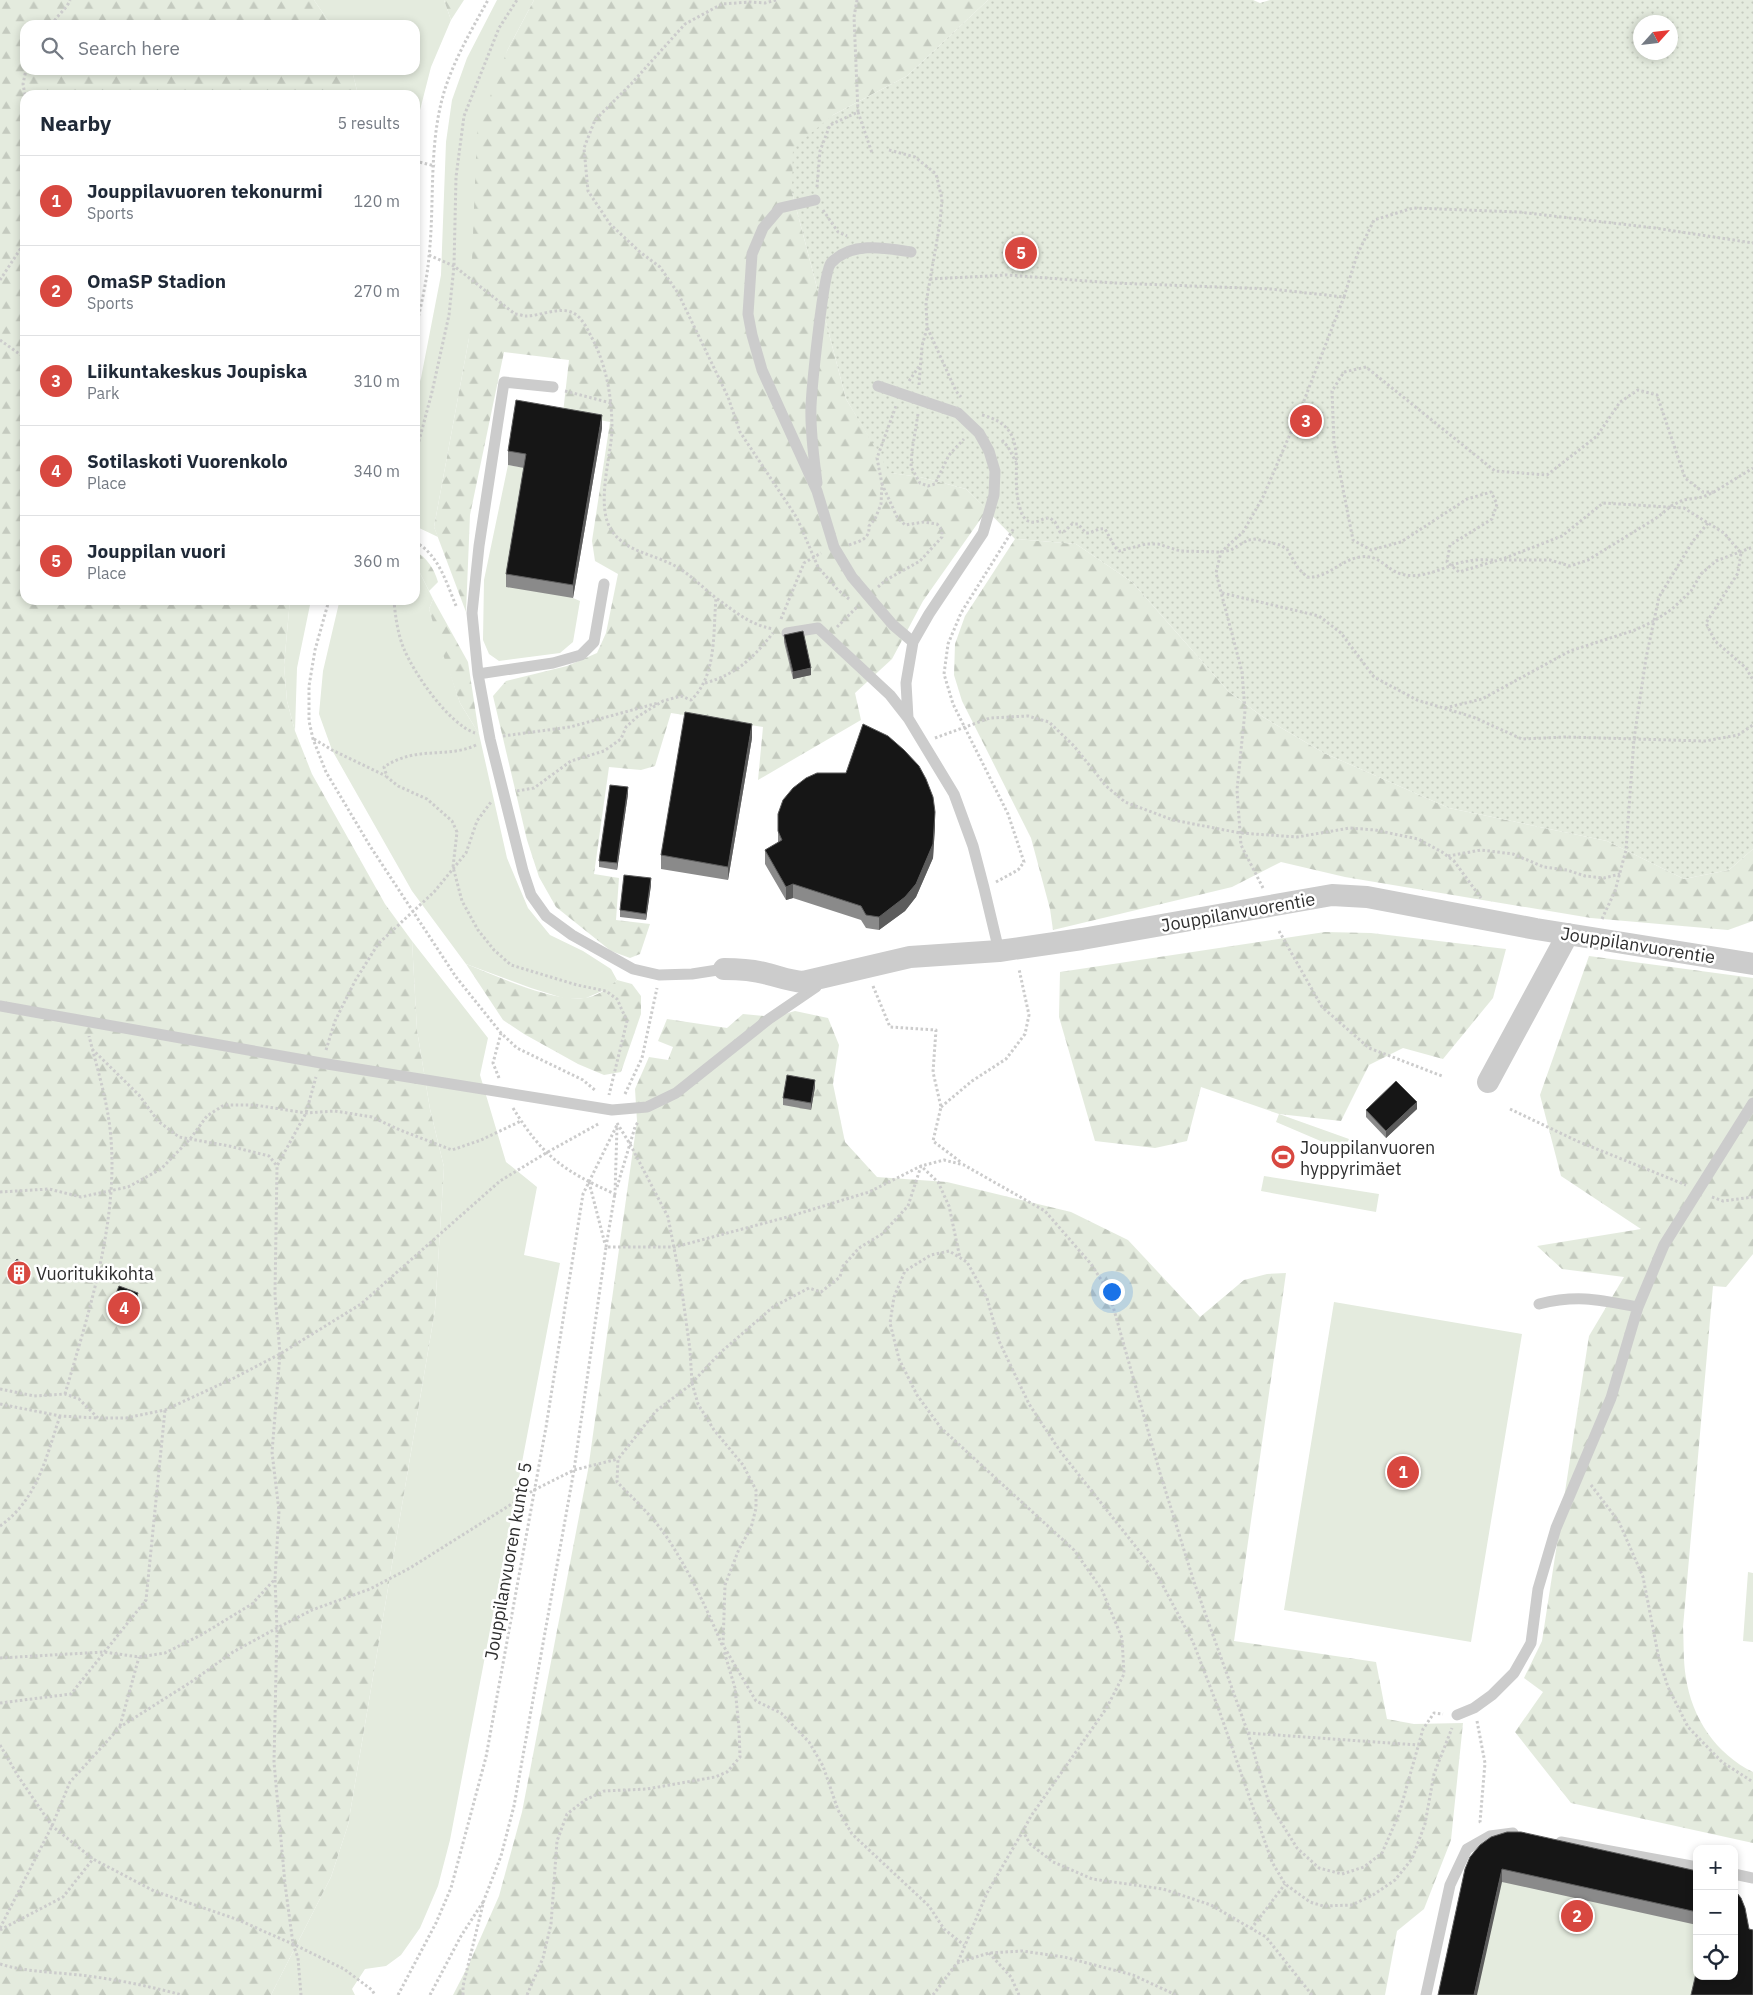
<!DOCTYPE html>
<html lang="en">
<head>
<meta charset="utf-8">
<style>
  :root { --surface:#fff; --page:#f6f6f7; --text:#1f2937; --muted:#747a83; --line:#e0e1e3; --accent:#d84840 }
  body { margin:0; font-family:"IBM Plex Sans",sans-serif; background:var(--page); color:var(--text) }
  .controls { position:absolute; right:15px; bottom:15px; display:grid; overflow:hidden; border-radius:10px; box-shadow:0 2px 8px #0003 }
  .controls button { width:45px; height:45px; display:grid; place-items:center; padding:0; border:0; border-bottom:1px solid var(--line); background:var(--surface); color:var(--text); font:25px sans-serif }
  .compass { position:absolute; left:1633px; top:15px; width:45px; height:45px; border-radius:50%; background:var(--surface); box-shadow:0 2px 8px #0003; rotate:63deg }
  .you { position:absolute; left:1111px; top:1291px; width:18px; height:18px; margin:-12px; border:4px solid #fff; border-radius:50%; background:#1a73e8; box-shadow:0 0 0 8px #1a73e833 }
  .badge { display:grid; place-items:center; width:32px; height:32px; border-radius:50%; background:var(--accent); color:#fff; font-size:16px; font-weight:700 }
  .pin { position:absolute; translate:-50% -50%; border:2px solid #fff; box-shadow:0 1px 5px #0006 }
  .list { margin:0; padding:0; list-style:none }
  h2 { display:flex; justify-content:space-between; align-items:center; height:65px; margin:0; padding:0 20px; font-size:21px }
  h2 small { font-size:16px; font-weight:400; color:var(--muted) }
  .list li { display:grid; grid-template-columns:32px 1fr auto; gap:15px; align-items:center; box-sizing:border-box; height:90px; padding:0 20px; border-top:1px solid var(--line) }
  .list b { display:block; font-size:19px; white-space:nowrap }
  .list p { margin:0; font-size:16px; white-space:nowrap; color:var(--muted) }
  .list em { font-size:16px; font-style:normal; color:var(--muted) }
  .icon { flex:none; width:28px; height:28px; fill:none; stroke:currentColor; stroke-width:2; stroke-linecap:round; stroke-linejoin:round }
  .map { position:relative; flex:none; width:1753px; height:1995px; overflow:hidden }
  .search { position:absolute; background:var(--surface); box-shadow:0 2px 8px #0003; left:20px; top:20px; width:400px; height:55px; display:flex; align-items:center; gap:12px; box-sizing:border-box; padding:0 18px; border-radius:15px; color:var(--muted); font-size:19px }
  .panel { position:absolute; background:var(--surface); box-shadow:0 2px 8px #0003; left:20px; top:90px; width:400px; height:515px; border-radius:15px }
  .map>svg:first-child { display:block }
  .grass { fill:#e4ebde }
  .forest { fill:url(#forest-firs) }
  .park { fill:url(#park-dots); fill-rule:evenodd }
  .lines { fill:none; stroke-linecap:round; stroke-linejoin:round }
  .path { stroke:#ccc; stroke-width:3; stroke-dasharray:2.5 2.5; stroke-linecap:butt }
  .lane { stroke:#ccc; stroke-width:11 }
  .street { stroke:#ccc; stroke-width:22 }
  .wall { fill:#8a8a8a }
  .shaded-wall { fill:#5c5c5c }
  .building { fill:#161616; stroke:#5c5c5c }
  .labels { text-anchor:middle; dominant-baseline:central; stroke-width:5; stroke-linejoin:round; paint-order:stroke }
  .street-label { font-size:18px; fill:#2f2f2f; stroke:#fff }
  .poi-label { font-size:18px; fill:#2f2f2f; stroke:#fff; text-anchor:start }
</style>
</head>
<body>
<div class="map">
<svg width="1753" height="1995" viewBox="0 0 1753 1995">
  <defs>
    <pattern id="forest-firs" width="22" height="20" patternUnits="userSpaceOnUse" patternTransform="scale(1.25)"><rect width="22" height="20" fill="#e4ebde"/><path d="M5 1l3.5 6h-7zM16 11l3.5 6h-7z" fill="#c4cabf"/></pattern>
    <pattern id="park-dots" width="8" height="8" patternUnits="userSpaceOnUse" patternTransform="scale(1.25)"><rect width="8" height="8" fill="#e4ebde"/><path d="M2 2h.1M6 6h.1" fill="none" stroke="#c4cabf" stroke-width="1.8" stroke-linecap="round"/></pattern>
  </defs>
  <rect width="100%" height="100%" fill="#fff"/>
  <path class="grass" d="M314,0h130l7,20 -20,47 -12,47 -4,71 4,40 -4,32v-162h-57l-6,-25h63v-45h-84z
    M497,0h37l-27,51 -38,287 -35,189 4,10 -23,-11v-129l6,-19 20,-103 5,-133 6,-42 15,-42z
    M508,465l18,3 47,130 7,3 -7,41 -13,11 -61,8 -10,-7 -6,-14 1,-60z
    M415,563l18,36 -4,10 31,94 19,31 28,124 21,50 22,27 33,16 28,18 6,11 -8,8 -23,10h-23l-32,-10 -65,-24 -54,-73 -80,-141 -13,-36 4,-43 16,-68 1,-3h75z
    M290,600h21l-14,68 -2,63 -8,-30 -3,-36z
    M412,941l76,97 -8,37 26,87 31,25 -13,68 36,8 -110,577 -12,46 -18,42 -19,27 -15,11 -21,3 -13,20 3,6h-84l60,-118 17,-52 87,-515 9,-143 -14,-58 -13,-79z
    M1279,1114l70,25 -5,12 -68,-29z
    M1264,1176l115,18 -3,18 -115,-21z
    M1334,1302l188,32 -51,308 -187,-32z
    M1748,1572l5,1v69l-10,-1z
    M1470,1871l227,14v91h37l19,19h-312z"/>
  <path class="forest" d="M0,0h314l17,25h-306v45h327l6,25h-333v505h265l-6,65 3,36 8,30 17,43 73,130 27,37 5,89 13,79 14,58 -9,143 -87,515 -17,52 -60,118h-271z
    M444,0h20l-13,20z
    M534,0h454l-81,76 -74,39 -41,77 54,207 45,74 29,4 46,12 21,21 -64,91 -31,58 -37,34 6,27 -103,60 5,-53 -92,-14 -16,53 -14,4 -32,-3 -15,107 25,4 -3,42 34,4 -10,30 -10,4 -19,-7 -55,-44 -17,-30 -12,-37 -34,-144 13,-15 61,-15 30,-13 9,-20 12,-59 -23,-13 -3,-20 18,-119 -47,-9 6,-53 -65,-8 -34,163 -4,97 -32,-85 35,-189 8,-206 30,-81z
    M1015,539l61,5 56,38 97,110 34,25 61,36 125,55 158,33 77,38 45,-9 24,-21v72l-25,9 -137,-12 -246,-41 -64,-15 -49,25 -179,43 -3,-21 -19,-71 -69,-137 -8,-26 1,-31 10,-28z
    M415,551c12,7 19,17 23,31l-9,9 -14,-28z
    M433,599l35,63 11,72 -19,-31 -22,-63 -9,-31z
    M1325,932l46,1 135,16 -13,49 -50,61 -40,-11 -34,17 -28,56 -62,-7 -78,-27 -14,54 -32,7 -60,-7 -36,-124 1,-45z
    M1589,956l164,22v276l-27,33 -13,-1 -30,341c1,16 0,34 3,51 6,40 30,76 67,94v71l-182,-40 -56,-71 28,-40 -19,-14 18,-37 47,-305 35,-59 -62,-8 -25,-23 104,-17 -80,-53 -21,-81z
    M466,964c34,13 82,37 118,34 12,-1 25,-10 33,-18l15,4 9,12v18l-20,58 -17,3 -26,-11 -54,-30 -21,-14z
    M795,1011l33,7 11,27 -6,39 12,58 32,35 70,5 124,30 57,28 72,77 44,-37 23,-6 19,-1 -52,368 142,21 11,57 27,5 49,-1 -12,117 -27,69 -27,22 -12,64h-932l16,-31 30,-68 23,-84 66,-342 49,-349 -2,-32 14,-32 19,3 5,-13 -15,-6 9,-22 60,9 16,-14 31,3z"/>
  <path class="park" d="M988,0h265l7,3 10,-3h483v849l-24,21 -45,9 -77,-38 -158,-33 -125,-55 -61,-36 -34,-25 -97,-110 -56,-38 -61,-5 -49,-50 -46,-12 -30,-4 -44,-74 -54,-207 1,-44 40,-33 74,-39zM1640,22h30v30h-30z"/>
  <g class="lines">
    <path class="path" d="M776,0l-11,3 -15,-1 -28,2 -37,20 -54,60 -36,36 -11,28 4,43 22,33 30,28 20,15 18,26 50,104 12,35 57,86 21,49 20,23 11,9
      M52,25c4,-9 15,-16 18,-25
      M25,95l-2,-11 3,-14
      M858,112l14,41
      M889,150l26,7 21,17 6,25 -2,24 -14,80 1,24 29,64 5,6
      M415,161l20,5
      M817,187l3,-36 10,-26 28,-13 -4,-95 3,-17
      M823,210l15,22 9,4
      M429,255l25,11 61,48c4,0 8,2 11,2 14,0 32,-9 45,-4 11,4 16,17 21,26 15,29 20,60 20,92 -1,27 -17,77 0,101 15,22 43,23 65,36 14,8 26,21 39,31
      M930,279l77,-4 107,8 157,6 73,8 13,-42 17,-35 39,-12 106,4 136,16 98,15
      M0,280l21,-32 4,-3
      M415,331c6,-25 12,-50 14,-75 6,-55 -1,-113 16,-167 10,-31 27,-60 43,-89
      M0,340l25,18
      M909,381l11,-16
      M919,385l3,-39 5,-18
      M565,391l46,12
      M918,414l-6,37 -1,16 9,16 8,3 7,-2 14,-29 15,-16
      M982,415c52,13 26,57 38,93 1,5 3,10 8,13 8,4 15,-4 22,-3l5,4 5,10 5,-1 7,-7h6l8,9c7,0 11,-5 19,-4l10,18 4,4 27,-7h12l22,7 41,1 10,-2 17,-10 8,-1 24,6 7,4 11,19 9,9c20,2 33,-17 53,-20 20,-3 25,12 41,17 23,7 46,-10 67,-13 9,-2 18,-1 27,-1
      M1002,440l6,7 8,15
      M415,456l17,-64 17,-77 5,-49 2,-89 8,-61 35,-88 18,-28
      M1714,492h-11l-18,-14 -28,-83 -19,-5 -18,12 -23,34 -50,39 -52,-4 -129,-104 -22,5 -12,19 2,52 19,97 18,10 30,-8 66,-43 24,-7 6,12 -5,15 -42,26 -3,17 12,10 46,-14 57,-22 41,-33 81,5 40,25 17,20 -3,20 -32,50 9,18 31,27 7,12
      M415,542c24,12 32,43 42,66
      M849,545c10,-4 21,-5 20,-19l6,-7 6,-15 1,-20 -5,-26 19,-52
      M1504,560h46l20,6 18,-6 70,-43 13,-11 12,-6 20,-3 11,-5 39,-24
      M878,587l8,-7 34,-19 22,-24v-7l-5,-6 -13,-2 -19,3 -8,-8 -15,-33
      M1222,593l97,23 22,17 33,44 43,23 56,17 49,22 44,-2 139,4 33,-6 15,-10
      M329,600l-14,50 -6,36v35l4,18 13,33 44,74 86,131 45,56 16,15 66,32 13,11
      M394,600c1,15 4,35 10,49 11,26 45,75 71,84
      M781,619l23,-56 17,-10
      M837,627l22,-22
      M705,683c32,-9 47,-24 68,-50
      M1445,708l37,-9 88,-48 65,-21 19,-9 18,-12 19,-18 10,-17 15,-13 37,-14
      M503,736l67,-9 88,-24
      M935,738l55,-20 38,-2 21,6 25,24 32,40 19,16 48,18 67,13 57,4 53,-9 25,2 43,9 24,13 12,9 27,37
      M314,739l18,11 54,26
      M476,745c-29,14 -59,0 -92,22l3,10 11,9 29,13 25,22 5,11 -4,35 9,34 16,29 16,20 17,15 66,20 29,6 11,8 10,22 -18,74
      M517,791l17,-3 37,-27 33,-10 17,-12 5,-12 11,-10 26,-16 18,-5 10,4c26,-24 22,-68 25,-102 20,14 32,26 57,31
      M1448,856l33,-6 32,4 31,13 23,3 18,6 19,2 16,-4
      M996,882l22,-12 6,-8 -16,-48 -55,-110 -9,-30 4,-30 13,-31 53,-85
      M1263,888l-22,-43 -4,-55 8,-79 -3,-39 -26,-99 5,-21 22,-20 20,-35 37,-86 44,-114
      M1602,919l13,-28 11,-41 8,-111 12,-81 13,-61 34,-56 15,-18
      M1279,931l43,76 47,41 73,28
      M873,986l17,41 46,3 -3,42 8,35 -8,34 29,22
      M92,1049l47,46 19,26 21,16 50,9 40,10 8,10
      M326,1050l9,-29 20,-40 23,-37 56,-52 32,-39 11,-32 14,-19
      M499,1078l-6,-15 8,-30
      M625,1094l17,-36 15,-70
      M941,1107l31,-26 34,-22 19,-25 4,-19 -10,-46
      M513,1108c30,49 51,63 102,86l2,-67
      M1510,1109l67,32 109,44
      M617,1123l13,21 38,73 13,67 9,66 2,33 6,21 16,26 29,35 13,25v18l-5,20 -12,21 -14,36 -2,60 33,56 25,12 28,29 14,24 15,44 14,24 77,72 15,23 20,16
      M589,1182l16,62
      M617,1187l18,-60 3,-5
      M0,1192l49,-3 32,8 47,-10 33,-18 29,-30 17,-23 17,-11h31l51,8 29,-2 37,6 28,13 52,20 29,-10 40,-19
      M1712,1197l11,4 30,-4
      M606,1247l9,-54
      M0,1389l34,7 31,-2 14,5 19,19h28l39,-8 69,-32 46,-24 81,-50 139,-123 46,-28 54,-30
      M65,1394c25,-86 57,-183 44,-273 -4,-28 -13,-57 -20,-85
      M0,1404l60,12 38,2
      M1591,1485l28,37 24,55 16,82 9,28 20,40 34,35 31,20
      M0,1526c38,-27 46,-69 60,-110
      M275,1580l2,48 -3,134 11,122 8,60 5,14 3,37
      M722,1645c-15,-36 -31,-70 -52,-103 -14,-22 -34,-41 -53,-60l1,-23 38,-48 33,-25 32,-34 52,-45 36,-19 12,4 19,-15 3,-11 16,-18 23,-14 26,-28 13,-40 17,16 11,24 11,52
      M0,1658l104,-6 35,5 26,-4 36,-18 51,-31 23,-25 4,-68 -7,-59 8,-98 -5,-59 2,-129 29,-53 10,-36
      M0,1703l71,-9 75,-94 19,-190
      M1477,1721l8,42 -5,59 1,1
      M120,1726l19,-69
      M1248,1733l170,12
      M0,1745l18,31 34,50 41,33 61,32 82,28 57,25 51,25 28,21 3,5
      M0,1928l52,-102 18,-44 50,-55 71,-45 42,-30 44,-24 35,-18 58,-21 40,-21 124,-78 40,-20 44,-11
      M1251,1929l34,-45
      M0,1930l63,-33 30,-38
      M989,1953l22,24 8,18
      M958,1962l29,-69 36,-62
      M0,1964c26,8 53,8 80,11 34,4 69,11 102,20
      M398,1995l38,-72 15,-35 35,-131 60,-330 37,-233 34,-69
      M430,1995l31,-59 22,-34
      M463,1995v-9l21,-86 17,-44 13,-50 60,-336 32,-223h69l116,-31 78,-24 52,-26 23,-6 20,5 81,46 46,53 18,28 51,181 34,109 54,151 21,70 28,45 22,20 23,6 22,-7 18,-14 17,-39 24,-85 11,-16 9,1
      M527,1995l16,-37 8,-34 6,-83 10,-27 18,-14 19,-9 43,-2 68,-12 12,-5 13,-15 -1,-29 -4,-40 -11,-37
      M933,1995l24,-32 32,-10 33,-2 42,6 69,18 43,20
      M1312,1995l-46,-58 -55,-32 -48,-16 -71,-10 -39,-17 -23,-18 -7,-13 8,-15 75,-107 18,-35 -2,-36 -20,-48 -28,-40 -133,-122 -24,-33 -18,-36 -9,-36 4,-26 11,-26 26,-16 18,-4 18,11 20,36 12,43 30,63 31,47 95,120 38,71 26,68 53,152 13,22 25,18 13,4 29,-1 21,-10 22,-15 17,-21 13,-35 9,-50 18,-46"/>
    <path class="lane" d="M815,200l-35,8 -17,20 -11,26 -4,60 4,21 10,35 55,121 17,56 18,30 41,48 20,17
      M878,386l80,27 21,20 10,18 6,20 -1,24 -11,38 -54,81 -16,28 -7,41 2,35 46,76 19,52 11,42 15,63
      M553,387l-49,-5 -25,164 -7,67 6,61 12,65 33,132 8,24 15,21 26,19 61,34 26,6 33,-1 32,-5
      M817,483c-3,-25 -7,-51 -6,-77 1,-19 12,-134 20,-143 20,-22 55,-15 80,-11
      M787,633l31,-5 72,67 18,23
      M478,674l75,-11 28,-8 13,-13 10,-58
      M0,1006l321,57 291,47 35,-3 29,-14 93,-74 47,-32 3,-5
      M1539,1304c39,-10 62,-4 99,3
      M1457,1715l17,-7 18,-13 22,-22 17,-30 7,-54 18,-61 55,-130 27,-91 26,-62 89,-142
      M1561,1842l136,25
      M1734,1874l19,4
      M1426,1995l24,-110 17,-36 23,-13 23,-3"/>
    <path class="street" d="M724,969c15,0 30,1 44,5 12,3 22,7 35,8l107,-25 89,-6 83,-12 250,-44 35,2 169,32 217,35
      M1488,1082l80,-148"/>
  </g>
  <path class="wall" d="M602,428l-29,170 -67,-11v-13l18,-106 -16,-3v-14z
    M784,635l27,40 -18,4 -9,-37z
    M752,738l-24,142 -67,-11v-14z
    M846,773l89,53 -2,32 -17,39 -11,14 -26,19 -13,-2 -5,-8 -68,-22 -7,2 -21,-36v-14l13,-7v-29z
    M628,794l-11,76 -18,-3v-6z
    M651,885l-5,35 -26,-3v-7z
    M815,1087l-4,23 -28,-5v-7z
    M1417,1109l-31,29 -20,-21v-7z
    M8,1270l22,3 -9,11 -13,-10z
    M138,1300l-9,24 -19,-8v-7z
    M1470,1857l227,14v54l-195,-43z"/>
  <path class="shaded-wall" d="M602,415v13l-29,170v-13z
    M811,668v7l-18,4v-7z
    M752,724v14l-24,142v-13z
    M628,787v7l-11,76v-7z
    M935,812v14l-2,32 -17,39 -11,14 -26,19v-13z
    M651,878v7l-5,35v-6z
    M793,884v14l-7,2v-13z
    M815,1080v7l-4,23v-7z
    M1417,1102v7l-31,29v-7z
    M30,1270v3l-9,11v-3z
    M138,1293v7l-9,24v-7z
    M1502,1869v13l-25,113h-3z"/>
  <path class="building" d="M516,400l86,15 -29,170 -67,-11 20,-120 -18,-3z
    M803,631l8,37 -18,4 -9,-37z
    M685,712l67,12 -24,143 -67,-12z
    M863,724l25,12 16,14 15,16 7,13 7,18 2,15 -2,32 -17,40 -11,13 -26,20 -13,-2 -5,-9 -68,-22 -7,3 -21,-37 17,-10 -4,-9v-17l5,-14 10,-12 13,-10 11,-5h29z
    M610,785l18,2 -11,76 -18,-2z
    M624,875l27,3 -5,36 -26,-4z
    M787,1075l28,5 -4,23 -28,-5z
    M1396,1081l21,21 -31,29 -20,-21z
    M17,1259l13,11 -9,11 -13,-11z
    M119,1286l19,7 -9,24 -19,-8z
    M1507,1832h14l176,39v41l-195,-43 -28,126h-36l27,-126 5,-12 10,-12 11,-8z
    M1734,1889l7,9 4,10 4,21 4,1v65h-62l6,-26v7h37z"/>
  <defs>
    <symbol id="stadium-disc" viewBox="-11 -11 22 22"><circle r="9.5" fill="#d84840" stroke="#fff"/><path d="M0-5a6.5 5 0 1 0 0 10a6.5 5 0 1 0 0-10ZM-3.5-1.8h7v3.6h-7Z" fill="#fff"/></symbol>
    <symbol id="building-disc" viewBox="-11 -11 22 22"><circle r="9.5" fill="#d84840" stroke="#fff"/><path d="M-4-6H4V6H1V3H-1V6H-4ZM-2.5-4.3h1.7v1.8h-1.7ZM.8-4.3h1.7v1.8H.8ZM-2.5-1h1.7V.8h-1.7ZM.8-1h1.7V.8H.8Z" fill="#fff"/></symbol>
  </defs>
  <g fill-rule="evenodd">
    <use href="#stadium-disc" x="1269" y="1143" width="28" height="28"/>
    <use href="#building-disc" x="5" y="1259" width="28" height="28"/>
  </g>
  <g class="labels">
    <g class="street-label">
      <text transform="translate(1238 912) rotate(-10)">Jouppilanvuorentie</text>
      <text transform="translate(1638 945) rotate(9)">Jouppilanvuorentie</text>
      <text transform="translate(508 1561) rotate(-80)">Jouppilanvuoren kunto 5</text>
    </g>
    <g class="poi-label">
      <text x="1300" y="1147">Jouppilanvuoren<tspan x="1300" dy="21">hyppyrimäet</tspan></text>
      <text x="36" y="1273">Vuoritukikohta</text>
    </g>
  </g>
</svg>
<div class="controls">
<button>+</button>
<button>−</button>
<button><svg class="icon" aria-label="locate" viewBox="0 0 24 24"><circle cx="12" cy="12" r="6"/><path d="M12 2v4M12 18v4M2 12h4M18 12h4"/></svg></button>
</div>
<svg class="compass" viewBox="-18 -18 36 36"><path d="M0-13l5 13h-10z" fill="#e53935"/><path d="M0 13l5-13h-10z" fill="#747a83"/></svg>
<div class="you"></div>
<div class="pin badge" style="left:1403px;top:1472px">1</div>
<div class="pin badge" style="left:1577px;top:1916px">2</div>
<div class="pin badge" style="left:1306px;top:421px">3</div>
<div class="pin badge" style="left:124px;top:1308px">4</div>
<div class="pin badge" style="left:1021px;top:253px">5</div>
<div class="search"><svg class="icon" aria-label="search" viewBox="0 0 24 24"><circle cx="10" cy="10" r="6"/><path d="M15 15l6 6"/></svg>Search here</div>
<section class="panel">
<h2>Nearby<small>5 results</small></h2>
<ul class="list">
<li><span class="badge">1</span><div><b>Jouppilavuoren tekonurmi</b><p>Sports</p></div><em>120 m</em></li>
<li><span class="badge">2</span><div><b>OmaSP Stadion</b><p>Sports</p></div><em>270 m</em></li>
<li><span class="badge">3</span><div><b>Liikuntakeskus Joupiska</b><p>Park</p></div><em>310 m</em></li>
<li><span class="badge">4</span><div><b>Sotilaskoti Vuorenkolo</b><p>Place</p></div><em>340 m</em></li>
<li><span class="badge">5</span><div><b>Jouppilan vuori</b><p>Place</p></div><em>360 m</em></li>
</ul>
</section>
</div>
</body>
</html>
